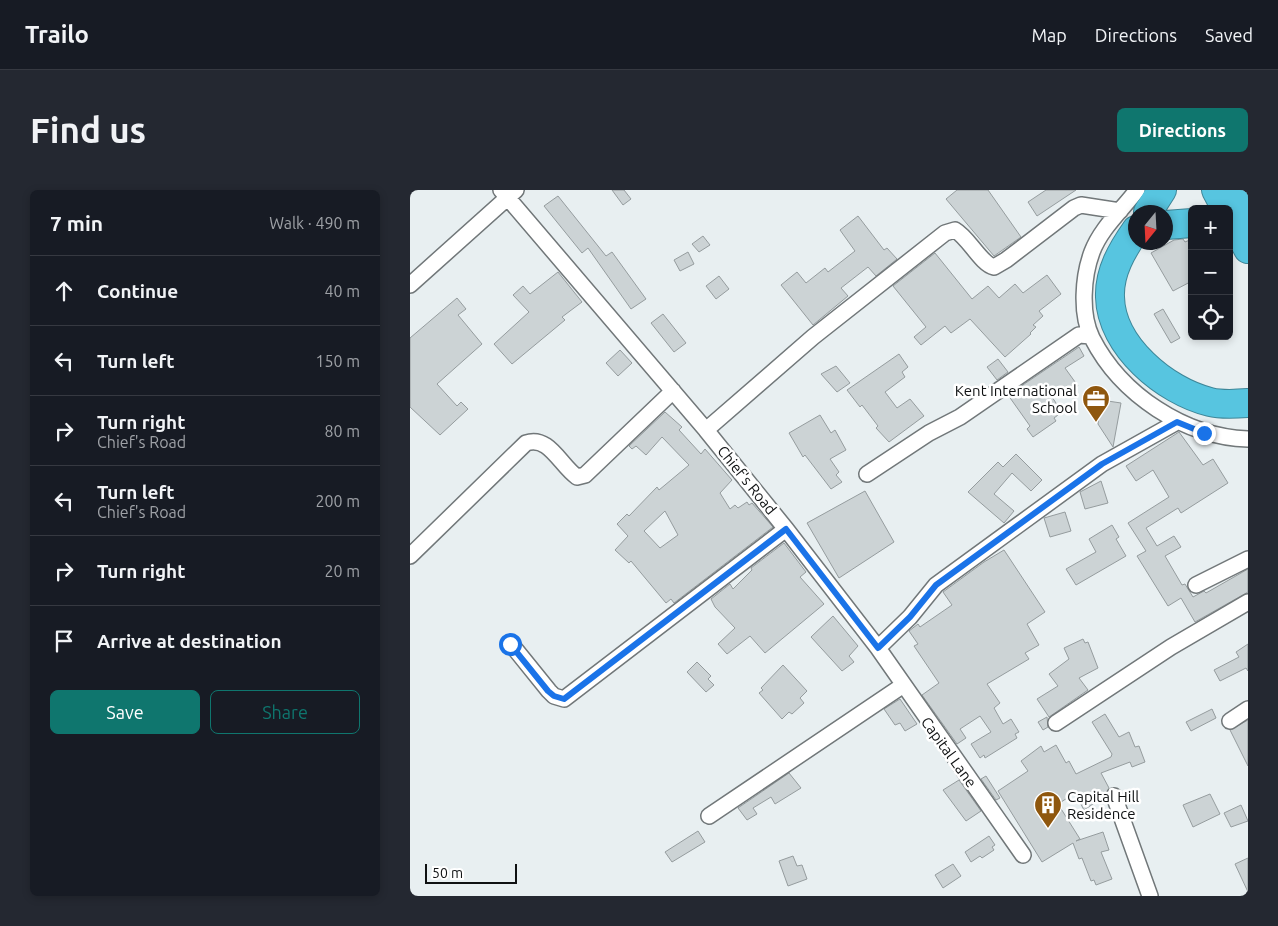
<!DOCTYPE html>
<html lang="en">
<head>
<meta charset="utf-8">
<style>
  :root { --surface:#171b24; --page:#242831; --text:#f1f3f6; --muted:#9ea1a6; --line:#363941; --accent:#0f766e }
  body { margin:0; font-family:Ubuntu,sans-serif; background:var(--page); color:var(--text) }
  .controls { position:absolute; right:15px; top:15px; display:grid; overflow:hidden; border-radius:8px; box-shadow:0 2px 8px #0003 }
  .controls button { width:45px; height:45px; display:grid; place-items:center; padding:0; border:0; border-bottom:1px solid var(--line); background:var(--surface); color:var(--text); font:25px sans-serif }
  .compass { position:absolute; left:718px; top:15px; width:45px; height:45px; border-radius:50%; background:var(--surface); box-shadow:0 2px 8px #0003; rotate:198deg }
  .scale { position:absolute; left:15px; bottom:12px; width:92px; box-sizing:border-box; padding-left:5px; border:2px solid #0f1112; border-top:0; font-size:14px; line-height:18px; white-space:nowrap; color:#0f1112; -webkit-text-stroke:4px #fff; paint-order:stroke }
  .stop { position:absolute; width:15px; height:15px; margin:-11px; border:4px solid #1a73e8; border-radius:50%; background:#fff }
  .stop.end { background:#1a73e8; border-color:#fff; box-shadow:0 1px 5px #0008 }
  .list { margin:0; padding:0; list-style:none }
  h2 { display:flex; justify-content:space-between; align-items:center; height:65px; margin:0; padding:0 20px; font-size:21px }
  h2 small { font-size:16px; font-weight:400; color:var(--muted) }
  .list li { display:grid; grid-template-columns:32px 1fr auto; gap:15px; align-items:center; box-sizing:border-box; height:70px; padding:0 20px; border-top:1px solid var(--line) }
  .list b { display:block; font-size:19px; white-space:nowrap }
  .list p { margin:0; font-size:16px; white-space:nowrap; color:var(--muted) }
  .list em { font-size:16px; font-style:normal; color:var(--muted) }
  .actions { display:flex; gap:10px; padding:15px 20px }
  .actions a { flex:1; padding:11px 0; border:1px solid var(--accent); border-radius:8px; text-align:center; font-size:18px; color:var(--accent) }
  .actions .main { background:var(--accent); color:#fff }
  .icon { flex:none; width:28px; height:28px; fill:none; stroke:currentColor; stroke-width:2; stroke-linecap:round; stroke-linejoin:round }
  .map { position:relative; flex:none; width:838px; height:706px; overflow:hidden; border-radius:8px }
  header { display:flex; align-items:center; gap:30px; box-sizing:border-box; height:70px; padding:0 25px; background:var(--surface); border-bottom:1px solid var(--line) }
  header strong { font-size:24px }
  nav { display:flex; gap:28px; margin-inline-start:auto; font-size:18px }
  .intro { display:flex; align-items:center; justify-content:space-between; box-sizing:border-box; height:120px; padding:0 30px }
  h1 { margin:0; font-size:35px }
  .button { padding:12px 22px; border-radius:8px; background:var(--accent); color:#fff; font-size:18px; font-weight:700 }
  main { display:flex; gap:30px; padding:0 30px }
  aside { flex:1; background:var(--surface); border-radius:8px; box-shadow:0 2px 8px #0003 }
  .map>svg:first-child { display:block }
  .building { fill:#ccd3d5; stroke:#959c9e; fill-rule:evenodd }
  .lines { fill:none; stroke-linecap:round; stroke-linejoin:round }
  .street-casing { stroke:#717779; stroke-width:18 }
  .highway-casing { stroke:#3e8698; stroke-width:30 }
  .street { stroke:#fff; stroke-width:15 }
  .highway { stroke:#57c5e0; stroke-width:28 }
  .route { stroke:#1a73e8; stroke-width:6 }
  .labels { text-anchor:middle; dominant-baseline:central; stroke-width:5; stroke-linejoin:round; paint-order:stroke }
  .poi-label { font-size:15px; fill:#0f1112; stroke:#fff; text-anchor:end }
  .street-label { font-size:15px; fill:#0f1112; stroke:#fff }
</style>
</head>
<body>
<header>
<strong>Trailo</strong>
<nav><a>Map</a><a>Directions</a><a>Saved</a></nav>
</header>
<div class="intro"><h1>Find us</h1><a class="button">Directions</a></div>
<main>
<aside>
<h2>7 min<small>Walk · 490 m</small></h2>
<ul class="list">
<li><svg class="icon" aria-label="ahead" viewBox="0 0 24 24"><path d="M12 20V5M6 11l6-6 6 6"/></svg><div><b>Continue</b></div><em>40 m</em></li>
<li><svg class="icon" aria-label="left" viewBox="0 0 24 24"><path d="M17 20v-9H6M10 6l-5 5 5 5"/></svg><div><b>Turn left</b></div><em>150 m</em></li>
<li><svg class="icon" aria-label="right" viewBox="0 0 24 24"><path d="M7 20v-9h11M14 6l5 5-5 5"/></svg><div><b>Turn right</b><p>Chief's Road</p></div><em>80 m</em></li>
<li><svg class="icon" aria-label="left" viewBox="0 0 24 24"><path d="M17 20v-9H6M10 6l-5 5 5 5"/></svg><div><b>Turn left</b><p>Chief's Road</p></div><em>200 m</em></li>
<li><svg class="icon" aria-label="right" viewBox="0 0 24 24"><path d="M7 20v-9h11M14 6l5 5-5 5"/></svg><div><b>Turn right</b></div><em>20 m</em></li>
<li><svg class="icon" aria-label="arrive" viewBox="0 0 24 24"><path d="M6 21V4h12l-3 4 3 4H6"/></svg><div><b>Arrive at destination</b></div></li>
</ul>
<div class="actions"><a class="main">Save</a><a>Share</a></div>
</aside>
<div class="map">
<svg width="838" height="706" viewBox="0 0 838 706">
  <rect width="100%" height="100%" fill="#e8eff1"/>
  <path class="building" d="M202,0h12l7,9 -8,6z
    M547,0h31l33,47 -27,19 -48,-57z
    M636,0h30l-39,26 -9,-14z
    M148,6l48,60 6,-4 34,47 -15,10 -43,-61 -6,5 -38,-47z
    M448,26l26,34 3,-2 10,11 -21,17 -8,-9 -27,21 7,8 -35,29 -32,-40 16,-13 9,11 19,-15 3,4 27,-21 -15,-21z
    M293,46l7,9 -11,7 -7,-8z
    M773,49l2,3 7,-3v42l-19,10 -22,-38 23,-13z
    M278,62l6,12 -14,7 -6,-11z
    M525,63l37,46 16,-13 11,12 16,-14 8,9 24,-18 14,19 -22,17 4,5 -10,9 3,2 -6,6 1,1 -26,23 -35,-38 -19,14 -6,-7 -24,19 -7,-8 12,-10 -33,-41z
    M148,82l24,30 -20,15 3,3 -53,44 -18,-20 35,-32 -16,-17 10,-9 7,8z
    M309,86l10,13 -13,10 -10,-13z
    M47,108l9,11 -8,6 24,29 -45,40 20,22 4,-4 7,7 -28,26 -30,-28v-69z
    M753,119l17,29 -9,5 -17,-29z
    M253,124l23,29 -12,9 -23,-29z
    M669,157l5,9 -19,12 13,18 -7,5 -4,-5 -15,11 10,15 -8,6 2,3 -23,16 -6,-8 3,-3 -22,-31z
    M210,160l12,13 -14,13 -12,-13z
    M489,164l9,13 -6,5 3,5 -20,15 12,16 13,-9 14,17 -35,26 -13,-14 2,-2 -16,-21 -2,2 -13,-17z
    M588,169l10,13 -11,8 -10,-13z
    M426,176l14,17 -13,9 -16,-18z
    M691,210l20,3 -8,44 -15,-23z
    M255,222l17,15 -3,3 22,24 4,-5 27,31 -12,13 10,16 5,-4 3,3 9,-6 2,3 3,-2 21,24 -99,76 -3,-4 -5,4 -35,-42 -2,2 -14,-13 13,-14 -11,-12 10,-10 2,2 28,-29 2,3 30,-25 -27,-28 -16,18 -10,-9 -4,3 -3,-3zM255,321l13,24 -18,13 -16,-17z
    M410,225l11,18 4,-3 11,20 -16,9 9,13 -3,3 6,7 -11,7 -26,-34 -2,2 -14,-24z
    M769,242l24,33 10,-6 15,24 -47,30 -3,-5 -32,20 11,18 17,-10 7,11 -16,9 17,29 3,-1 8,13 11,-6 2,2 42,-24v23l-53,30 -14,-24 -13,8 -31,-50 9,-5 -18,-28 41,-26 -16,-27 -17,11 -10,-15z
    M606,264l26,26 -11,11 -19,-18 -18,21 20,17 -10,12 -36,-31 30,-30 5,5z
    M691,291l7,22 -23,6 -5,-17z
    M455,301l29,51 -55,36 -32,-55z
    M655,322l6,19 -21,6 -6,-19z
    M702,335l7,12 -3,2 10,17 -50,29 -10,-16 30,-17 -7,-13z
    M374,353l22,29 -6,5 24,27 -59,49 -15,-17 -23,18 -9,-10 17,-16 -20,-21 -4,-8 19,-15 3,5 19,-19 -1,-2z
    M594,360l41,62 -18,12 12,21 -14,8 4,6 -42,25 13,19 -6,5 9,16 8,-5 8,13 -4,2 2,4 -32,20 -1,-3 -4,3 -9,-14 20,-12 -11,-16 -20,13 6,9 -9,6 -35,-49 17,-12 -25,-37 4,-2 -9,-13 9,-7 2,3 32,-22 -9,-13 41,-30z
    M423,426l25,30 -9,10 5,6 -12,9 -31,-34z
    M673,449l2,4 3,-1 10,26 -19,10 9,12 -39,27 -12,-18 21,-13 -9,-12 20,-15 -5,-11z
    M838,454v27l-2,-3 -26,13 -6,-11 25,-13 -3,-5z
    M287,472l14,14 -3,3 6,6 -8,7 -19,-20z
    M373,475l24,26 -7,7 4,5 -12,11 -3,-2 -7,7 -23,-26 4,-3 -2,-2z
    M490,509l17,25 -12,7 -5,-8 -5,2 -11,-16z
    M802,519l4,9 -25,13 -5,-9z
    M695,524l14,23 10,-5 6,15 4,-1 6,16 -13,5 -2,-5 -29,11 8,15 -4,8 -21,14 -9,-17 -17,11 22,35 -4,2 27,-9 6,18 -8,2 11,27 -16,6 -2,-5 -3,1 -9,-23 -3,1 -6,-16 -31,19 -44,-71 30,-20 -7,-10 20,-15 3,6 12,-7 10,18 3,-2 7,13 35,-17 1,-3 -20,-32z
    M637,527l1,10 -5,3 -5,-8z
    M838,530v46l-18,-36z
    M379,583l12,15 -26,16 -4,-7 -18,11 4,6 -10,6 -9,-12z
    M576,586l14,22 -4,2 -15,-21z
    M549,590l22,31 -15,10 -23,-31z
    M800,604l10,20 -27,13 -10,-22z
    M831,615l7,16 -17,6 -7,-14z
    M288,641l7,11 -33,20 -7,-10z
    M579,646l6,9 -3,2 2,3 -12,8 -2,-2 -9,6 -6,-10z
    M383,666l4,10 5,-1 5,14 -19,7 -9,-25z
    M838,668v34l-13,-28z
    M543,674l8,12 -18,12 -8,-13z"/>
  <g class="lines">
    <defs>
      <path id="street" d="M91,0l205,240 80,99 92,119 32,-31 26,-32 166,-121 75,-42
        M727,0c-15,20 -36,38 -45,62 -9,24 -12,62 0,86 29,57 93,99 156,101
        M0,95l106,-95
        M296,240l107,-93 132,-104 10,-3c14,8 26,34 39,37l12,-7 68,-52 7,-3 39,6
        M457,284l62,-41 31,-16 119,-82 12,1
        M0,366l116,-113c23,-8 34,22 51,34l8,-2 88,-84
        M786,395l52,-26
        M101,454l38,47 5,5 10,3 222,-170
        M468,458l145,207
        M820,531l18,-12
        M646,533l115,-76 77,-45
        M704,606l36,100
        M299,626l193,-130"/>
      <path id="highway" d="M806,0l10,19
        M828,0l10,19
        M738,22l14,-22
        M819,24l19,35
        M756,35l26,-2
        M726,40c-14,20 -27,42 -26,67 1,49 55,94 100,105 12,3 26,2 38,1"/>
    </defs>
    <use href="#street" class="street-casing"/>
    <use href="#highway" class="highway-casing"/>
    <use href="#street" class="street"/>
    <use href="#highway" class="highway"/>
  </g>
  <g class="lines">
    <path class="route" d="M100,454l38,47 6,5 10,3 222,-170 92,119 32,-31 26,-32 166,-121 75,-42 27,11"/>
  </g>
  <defs>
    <symbol id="office-pin" viewBox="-11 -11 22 30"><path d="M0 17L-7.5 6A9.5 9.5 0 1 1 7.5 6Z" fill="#8f570e" stroke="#fff"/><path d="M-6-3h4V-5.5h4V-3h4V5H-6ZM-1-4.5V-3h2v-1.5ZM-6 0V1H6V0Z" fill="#fff"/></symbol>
    <symbol id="building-pin" viewBox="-11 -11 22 30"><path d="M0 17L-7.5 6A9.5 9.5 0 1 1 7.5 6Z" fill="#8f570e" stroke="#fff"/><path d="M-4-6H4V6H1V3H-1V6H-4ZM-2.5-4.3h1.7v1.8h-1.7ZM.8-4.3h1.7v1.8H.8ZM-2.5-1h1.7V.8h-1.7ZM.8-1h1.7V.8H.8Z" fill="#fff"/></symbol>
  </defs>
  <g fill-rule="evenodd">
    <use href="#office-pin" x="670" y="193" width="32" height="43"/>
    <use href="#building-pin" x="622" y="599" width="32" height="43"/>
  </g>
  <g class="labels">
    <g class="poi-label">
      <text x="667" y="200">Kent International<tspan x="667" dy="17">School</tspan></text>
      <text x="657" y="606" text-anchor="start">Capital Hill<tspan x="657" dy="17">Residence</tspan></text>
    </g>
    <g class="street-label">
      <text transform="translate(337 290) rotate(51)">Chief's Road</text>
      <text transform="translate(539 562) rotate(54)">Capital Lane</text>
    </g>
  </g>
</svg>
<div class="controls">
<button>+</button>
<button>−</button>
<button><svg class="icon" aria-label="locate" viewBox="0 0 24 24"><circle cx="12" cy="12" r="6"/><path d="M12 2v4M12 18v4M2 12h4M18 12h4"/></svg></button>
</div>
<svg class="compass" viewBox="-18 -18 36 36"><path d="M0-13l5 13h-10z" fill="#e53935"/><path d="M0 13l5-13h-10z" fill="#9ea1a6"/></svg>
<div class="scale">50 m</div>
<div class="stop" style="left:100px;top:454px"></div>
<div class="stop end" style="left:794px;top:243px"></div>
</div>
</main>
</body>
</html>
